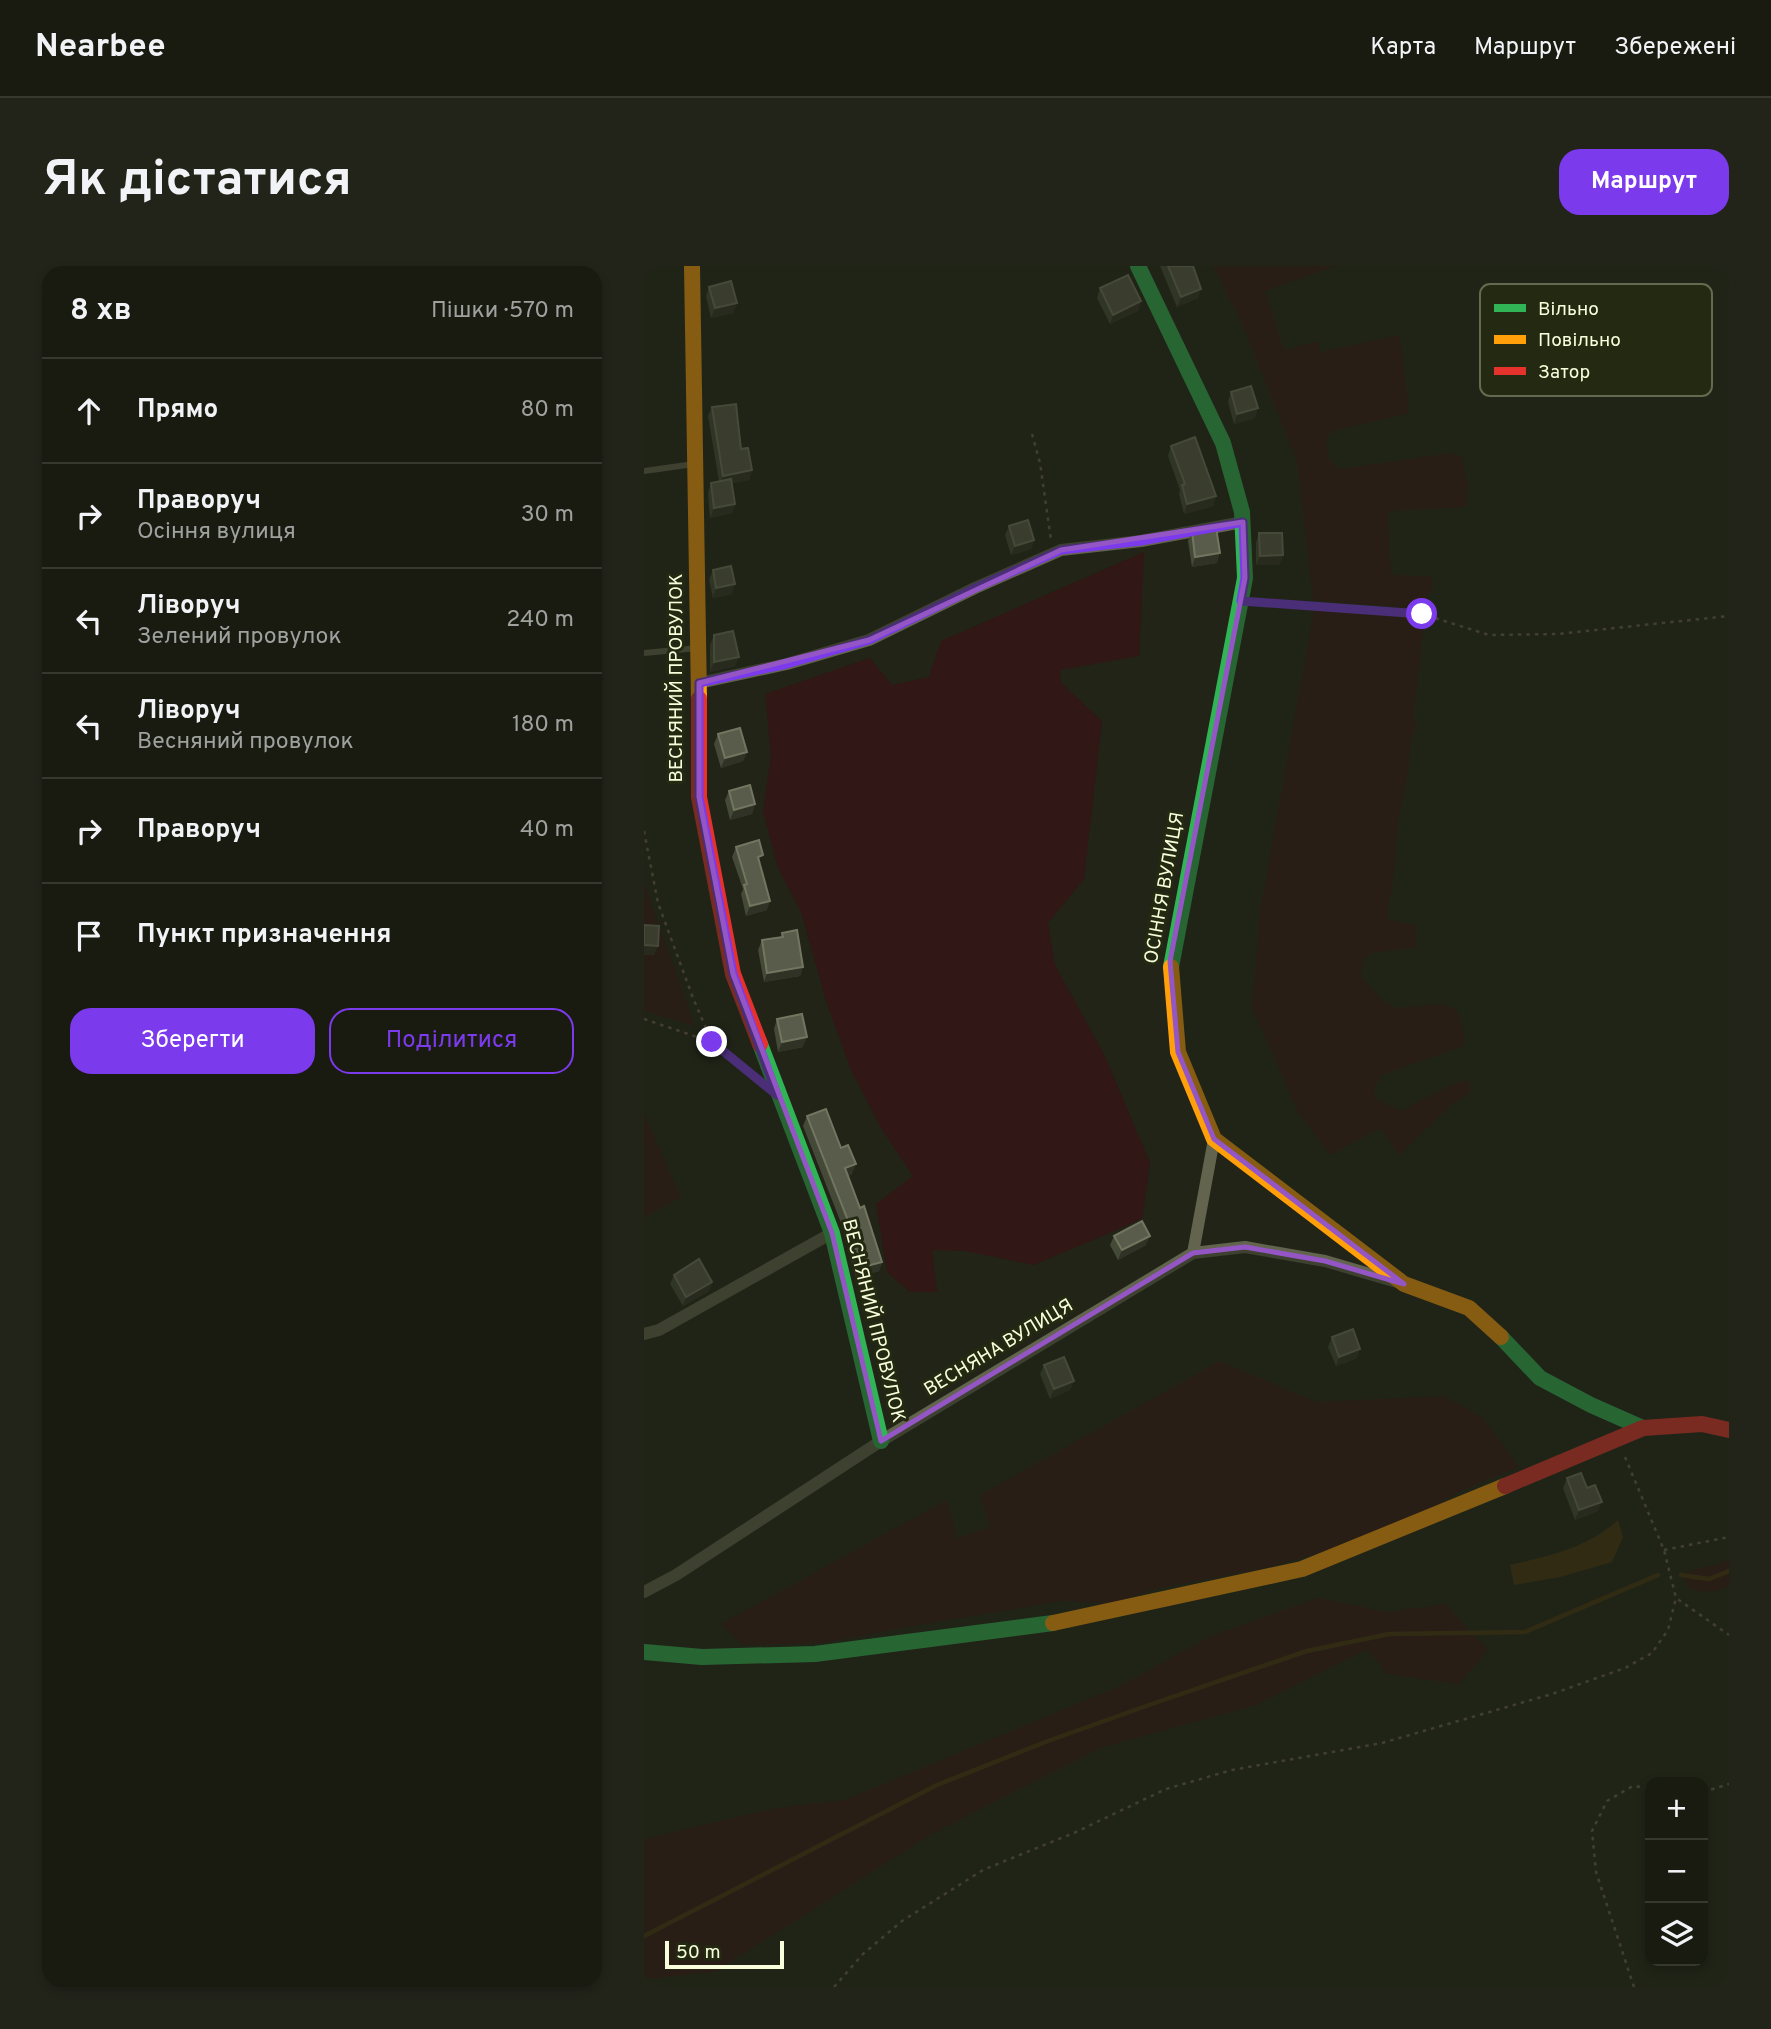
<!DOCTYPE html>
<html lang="uk">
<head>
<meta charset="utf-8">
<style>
  :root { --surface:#191b11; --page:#22241a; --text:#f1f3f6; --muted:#9fa19f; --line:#373931; --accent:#7c3aed }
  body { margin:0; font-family:Overpass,sans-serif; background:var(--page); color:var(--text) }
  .controls { position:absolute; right:21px; bottom:21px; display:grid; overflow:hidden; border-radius:14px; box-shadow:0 4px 10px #0003 }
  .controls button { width:63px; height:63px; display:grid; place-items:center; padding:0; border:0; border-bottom:2px solid var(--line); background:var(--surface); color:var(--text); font:35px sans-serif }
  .scale { position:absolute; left:21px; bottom:18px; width:119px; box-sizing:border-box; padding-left:7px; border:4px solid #f8fedb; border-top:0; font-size:19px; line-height:24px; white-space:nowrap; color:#f8fedb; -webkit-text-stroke:5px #242a11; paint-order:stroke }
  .stop { position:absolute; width:21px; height:21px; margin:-16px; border:5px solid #7c3aed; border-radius:50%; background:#fff }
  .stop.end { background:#7c3aed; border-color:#fff; box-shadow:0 2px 7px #0008 }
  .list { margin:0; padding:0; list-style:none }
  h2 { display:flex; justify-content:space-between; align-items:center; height:91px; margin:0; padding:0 28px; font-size:30px }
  h2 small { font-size:23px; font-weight:400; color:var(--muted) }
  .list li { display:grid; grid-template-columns:46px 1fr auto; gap:21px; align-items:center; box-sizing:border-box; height:105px; padding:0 28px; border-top:2px solid var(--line) }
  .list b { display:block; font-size:26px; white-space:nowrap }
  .list p { margin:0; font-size:23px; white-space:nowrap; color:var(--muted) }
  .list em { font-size:23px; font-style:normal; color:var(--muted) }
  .actions { display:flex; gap:14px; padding:21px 28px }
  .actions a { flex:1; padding:16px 0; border:2px solid var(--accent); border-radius:21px; text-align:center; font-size:24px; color:var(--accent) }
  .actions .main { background:var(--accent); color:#fff }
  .icon { flex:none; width:38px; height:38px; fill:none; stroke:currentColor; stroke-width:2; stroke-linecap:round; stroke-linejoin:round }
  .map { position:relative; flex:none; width:1085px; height:1721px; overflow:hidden; border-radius:21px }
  header { display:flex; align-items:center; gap:42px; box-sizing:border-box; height:98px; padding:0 35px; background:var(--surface); border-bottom:2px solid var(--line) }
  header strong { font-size:33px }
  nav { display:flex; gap:38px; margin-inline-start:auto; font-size:24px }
  .intro { display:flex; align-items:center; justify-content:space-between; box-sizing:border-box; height:168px; padding:0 42px }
  h1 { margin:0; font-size:49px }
  .button { padding:18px 32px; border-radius:21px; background:var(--accent); color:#fff; font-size:24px; font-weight:700 }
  main { display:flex; gap:42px; padding:0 42px }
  aside { flex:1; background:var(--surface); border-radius:21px; box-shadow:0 4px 10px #0003 }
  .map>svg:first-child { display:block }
  .green { fill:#311715 }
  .water { fill:#44340d }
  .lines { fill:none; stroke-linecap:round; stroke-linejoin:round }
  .stream { stroke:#44340d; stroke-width:4.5 }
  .path { stroke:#6c5e4e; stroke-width:2.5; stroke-dasharray:3.5 5; stroke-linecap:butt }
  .lane { stroke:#62644d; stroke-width:6 }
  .street { stroke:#62644d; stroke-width:12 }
  .fast { stroke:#30b455; stroke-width:16 }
  .slow { stroke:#ff9f0a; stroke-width:16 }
  .jam { stroke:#e5322d; stroke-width:16 }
  .wall { fill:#454938 }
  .shaded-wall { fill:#2f3224 }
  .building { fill:#595c4a; stroke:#727660; stroke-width:2 }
  .route { stroke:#7c3aed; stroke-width:9 }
  .marked { fill:none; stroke:#9456c5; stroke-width:5; stroke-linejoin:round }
  .labels { text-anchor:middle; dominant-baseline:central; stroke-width:6; stroke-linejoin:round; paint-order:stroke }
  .street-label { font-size:19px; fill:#f8fedb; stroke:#242a11 }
  .key { fill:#242a11; stroke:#646a4e; stroke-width:2 }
  .key-label { font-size:19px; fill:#f8fedb }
</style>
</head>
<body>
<header>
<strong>Nearbee</strong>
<nav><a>Карта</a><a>Маршрут</a><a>Збережені</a></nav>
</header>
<div class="intro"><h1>Як дістатися</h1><a class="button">Маршрут</a></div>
<main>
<aside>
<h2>8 хв<small>Пішки · 570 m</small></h2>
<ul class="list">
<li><svg class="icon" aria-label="ahead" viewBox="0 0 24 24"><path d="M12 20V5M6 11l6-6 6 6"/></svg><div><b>Прямо</b></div><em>80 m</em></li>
<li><svg class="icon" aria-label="right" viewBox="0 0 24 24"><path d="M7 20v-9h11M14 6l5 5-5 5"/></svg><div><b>Праворуч</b><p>Осіння вулиця</p></div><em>30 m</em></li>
<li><svg class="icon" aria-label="left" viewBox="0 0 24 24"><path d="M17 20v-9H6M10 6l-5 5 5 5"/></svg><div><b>Ліворуч</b><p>Зелений провулок</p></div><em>240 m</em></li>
<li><svg class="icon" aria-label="left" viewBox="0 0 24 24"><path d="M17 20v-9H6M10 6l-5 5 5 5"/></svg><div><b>Ліворуч</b><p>Весняний провулок</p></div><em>180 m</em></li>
<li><svg class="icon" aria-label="right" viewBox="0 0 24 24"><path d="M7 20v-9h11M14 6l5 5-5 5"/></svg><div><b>Праворуч</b></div><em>40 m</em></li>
<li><svg class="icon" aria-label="arrive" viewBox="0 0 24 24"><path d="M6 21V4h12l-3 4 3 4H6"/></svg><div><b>Пункт призначення</b></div></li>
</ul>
<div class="actions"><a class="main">Зберегти</a><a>Поділитися</a></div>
</aside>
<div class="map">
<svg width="1085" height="1721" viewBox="0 0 1085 1721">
  <rect width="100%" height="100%" fill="#212417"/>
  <path class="green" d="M569,0h122l-70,25 19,59 34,-9 2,11 80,-17 9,76 -3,3 -74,17 -6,8 2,19 11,11 114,-16 9,4 6,29 -2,21 -76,4 -2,4 3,59 41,3v10l-10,22 -109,-9 -16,-138 -54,-136z
    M500,286l-5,104 -79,14 1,13 41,38 -18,158 -36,44 7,42 50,91 45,107 -8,56 -108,46 -69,-14 -33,-1 5,42h-27l-23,-20 -11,-68 37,-28 -32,-48 -30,-58 -25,-69 -25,-89 -23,-44 -15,-57 8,-56 -6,-61 105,-36 22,27 37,-8 12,-36z
    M670,343l88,8 20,6 2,4 -11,90 4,9 -6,12 -2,29 -11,56 -5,60 -6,28 1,9 27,4 1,24 -45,5 -7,6 -3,18 24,26 12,5 47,-4 13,6 8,26 -2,10 -81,29 -8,13 2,10 25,13c22,-10 44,-27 67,-31l3,6 -2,8 -17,10 -53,51 -18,-27 -51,27 -33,-45 -45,-102 8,-97z
    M0,616l51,144 -51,-15z
    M0,847l37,84 -37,21z
    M576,1095l96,41 129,-6 38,22 36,49 -54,22 -47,25 -81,34 -71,20 -111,21 -42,15 -50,-3 -151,25 -88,17 -81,2 -22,-21 226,-124 10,38 33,-11 -10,-32z
    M1085,1294v25c-13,9 -24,7 -39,4l-9,-14c16,-8 32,-8 48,-15z
    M674,1332l69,14 58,-8 43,46 -29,34 -72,-10 -20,-25 -114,57 -153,42 -170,87 -215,137 -71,7v-140l131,-31 70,-8 275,-114 91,-50z"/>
  <path class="water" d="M974,1254l5,17 -11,25 -52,15 -46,8 -4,-20c39,-9 77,-17 108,-45z"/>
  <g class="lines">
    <path class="stream" d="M1037,1309l28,4 20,-8
      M0,1670l293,-151 111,-44 101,-36 158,-54 82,-17 136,-2 133,-57"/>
    <path class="path" d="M388,168l8,29 11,77
      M614,336l164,12 67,21 69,-1 171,-18
      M0,565l14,72 35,95 19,44
      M0,753l68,23 42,34
      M981,1191l39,93 12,48 53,37
      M1020,1284l65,-13
      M1059,1526l26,-8
      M190,1721l29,-33 39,-33 81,-51 93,-38 90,-43 66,-19 150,-27 170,-49 73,-26 27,-15 16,-23 8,-32
      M990,1721l-38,-115 -4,-41 15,-30 26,-15 17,2"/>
    <path class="lane" d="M0,205l50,-7
      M0,387l54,-5"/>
    <path class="street" d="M55,417l88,-19 82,-24 106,-52 86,-38 80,-9 102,-19
      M549,987l21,-114
      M0,1068l15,-4 173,-97
      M0,1326l32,-17 205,-134 312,-188 52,-6 80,14 72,21"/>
    <path class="fast" d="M494,0l85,177 19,69 3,66 -74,389
      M116,778l72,189 49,208
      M857,1071l39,41 51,27 52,23
      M0,1386l58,5 113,-3 238,-31"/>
    <path class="slow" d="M48,0l7,433
      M527,701l7,85 36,87 190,145 65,24 32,29
      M409,1357l249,-54 203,-83"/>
    <path class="jam" d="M55,433v98l34,177 27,70
      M861,1220l138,-58 59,-4 27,6"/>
  </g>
  <path class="wall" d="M516,0h33l8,23 -3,9 -21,9z
    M65,21l28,16 -4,10 -22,5 -5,-22z
    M456,22l41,13 -3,10 -28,13 -13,-26z
    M587,126l24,26 -21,6 -6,-22z
    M68,141l29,42 11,21 -3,10 -18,3 4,21 -3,9 -22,5 -2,-25 3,-10 8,-2 -11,-65z
    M527,180l45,50 -3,10 -29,8 -5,-20 1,-4 -12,-34z
    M365,260l25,14 -3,9 -20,6 -6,-20z
    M548,265l25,32 -25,4 -4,-26z
    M615,267l24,22 -4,10h-23v-22z
    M69,304l19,24 -19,4 -4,-18z
    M70,369l21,31 -25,6v-27z
    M74,468l29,18 -4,9 -22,7 -7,-24z
    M85,525l26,13 -3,10 -22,6 -5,-20z
    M92,581l24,17 7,46 -21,6 -5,-22 2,-5 -11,-32z
    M138,667l21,34 -3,9 -36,6 -6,-32 4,-10 19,-3z
    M133,753l26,28 -25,5 -4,-23z
    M163,850l34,32 11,26 -4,2 12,32 22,54 -3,9 -23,7 -6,-21 2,-6 -49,-125z
    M470,970l32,9 -28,15 -8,-15z
    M30,1009l38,7 -3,9 -26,15 -13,-22z
    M688,1071l25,21 -21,8 -8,-19z
    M400,1099l30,16 -4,9 -20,9 -10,-25z
    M923,1212l20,10 11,23 -23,9 -12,-32z"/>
  <path class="shaded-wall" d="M557,23l-3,9 -21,9 4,-10z
    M497,35l-3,10 -28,13 3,-9z
    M93,37l-4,10 -22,5 4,-10z
    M614,142l-3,10 -21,6 3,-10z
    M108,204l-3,10 -30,6 4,-10z
    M572,230l-3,10 -29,8 3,-10z
    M91,238l-3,9 -22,5 4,-10z
    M390,274l-3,9 -20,6 4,-9z
    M576,287l-3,10 -25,4 3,-10z
    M639,289l-4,10h-23l4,-9z
    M91,318l-3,10 -19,4 3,-10z
    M95,391l-4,9 -25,6 4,-10z
    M103,486l-4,9 -22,7 4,-10z
    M111,538l-3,10 -22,6 4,-10z
    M126,635l-3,9 -21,6 4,-10z
    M0,679l14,1 -4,9h-10z
    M159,701l-3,9 -36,6 3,-9z
    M163,771l-4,10 -25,5 4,-10z
    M212,898l-4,10 -10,4 3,-10z
    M506,970l-4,9 -28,15 4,-10z
    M238,996l-3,9 -23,7 3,-10z
    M68,1016l-3,9 -26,15 3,-9z
    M716,1083l-3,9 -21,8 3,-9z
    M430,1115l-4,9 -20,9 4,-10z
    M958,1236l-4,9 -23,9 4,-10z"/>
  <path class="building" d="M524,0h25l8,23 -20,8z
    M484,9l13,26 -28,14 -13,-27z
    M87,15l6,22 -22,5 -6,-21z
    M607,120l7,22 -21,6 -6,-22z
    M92,138l5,45 7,-1 4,22 -29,6 -11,-69z
    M551,171l21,59 -29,8 -5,-19 3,-1 -14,-38z
    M87,213l4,25 -21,4 -3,-25z
    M384,254l6,20 -19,6 -6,-20z
    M572,261l4,26 -25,4 -3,-26z
    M615,267h23l1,22 -23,1z
    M87,300l4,18 -19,4 -3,-18z
    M89,365l6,26 -25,5v-27z
    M96,462l7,24 -22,6 -7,-24z
    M106,519l5,19 -21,6 -5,-19z
    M115,574l4,15 -5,2 12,44 -20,5 -6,-21 3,-1 -11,-37z
    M0,659l15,1 -1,20 -14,-1z
    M153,664l6,37 -36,6 -5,-33 21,-3 -1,-4z
    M158,748l5,23 -25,5 -5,-23z
    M182,843l15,39 7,-3 8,19 -11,4 15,40 4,-2 18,56 -23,6 -5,-21 4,-1 -51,-130z
    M498,955l8,15 -28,14 -8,-14z
    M55,993l13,23 -26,15 -12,-22z
    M709,1063l7,20 -21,8 -7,-20z
    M420,1091l10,24 -20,8 -10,-24z
    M937,1207l6,15 8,-3 7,17 -23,8 -12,-32z"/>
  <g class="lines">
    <path class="route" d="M68,776l65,53 -44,-121 -34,-177v-114l88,-19 82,-24 106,-52 86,-38 80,-9 102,-19 2,56 -4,23 181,13"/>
  </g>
  <path d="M0 0H1085V1721H0ZM599,256l2,56 -75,383 8,91 36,87 190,145 -79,-23 -80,-14 -52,6 -312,188 -49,-208 -99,-259 -34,-177v-114l170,-43 192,-90z" fill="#212417" fill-opacity=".55" fill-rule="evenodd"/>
  <path class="marked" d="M599,256l2,56 -75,383 8,91 36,87 190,145 -79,-23 -80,-14 -52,6 -312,188 -49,-208 -99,-259 -34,-177v-114l170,-43 192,-90z"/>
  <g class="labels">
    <g class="street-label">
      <text transform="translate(33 412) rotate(-90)">ВЕСНЯНИЙ ПРОВУЛОК</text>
      <text transform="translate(521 622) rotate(-80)">ОСІННЯ ВУЛИЦЯ</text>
      <text transform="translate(229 1055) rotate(76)">ВЕСНЯНИЙ ПРОВУЛОК</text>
      <text transform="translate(355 1082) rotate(-31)">ВЕСНЯНА ВУЛИЦЯ</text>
    </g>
  </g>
  <rect x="836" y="18" width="232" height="112" rx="10" class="key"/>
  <rect x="850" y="38" width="32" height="8" fill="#30b455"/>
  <rect x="850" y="69" width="32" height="9" fill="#ff9f0a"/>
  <rect x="850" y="101" width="32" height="8" fill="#e5322d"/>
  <g class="key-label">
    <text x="894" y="49">Вільно</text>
    <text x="894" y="80">Повільно</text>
    <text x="894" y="112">Затор</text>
  </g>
</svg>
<div class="controls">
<button>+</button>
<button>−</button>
<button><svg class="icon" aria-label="layers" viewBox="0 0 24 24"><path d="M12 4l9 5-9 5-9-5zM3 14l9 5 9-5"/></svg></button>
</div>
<div class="scale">50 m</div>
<div class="stop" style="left:778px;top:348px"></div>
<div class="stop end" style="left:68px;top:776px"></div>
</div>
</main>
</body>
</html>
